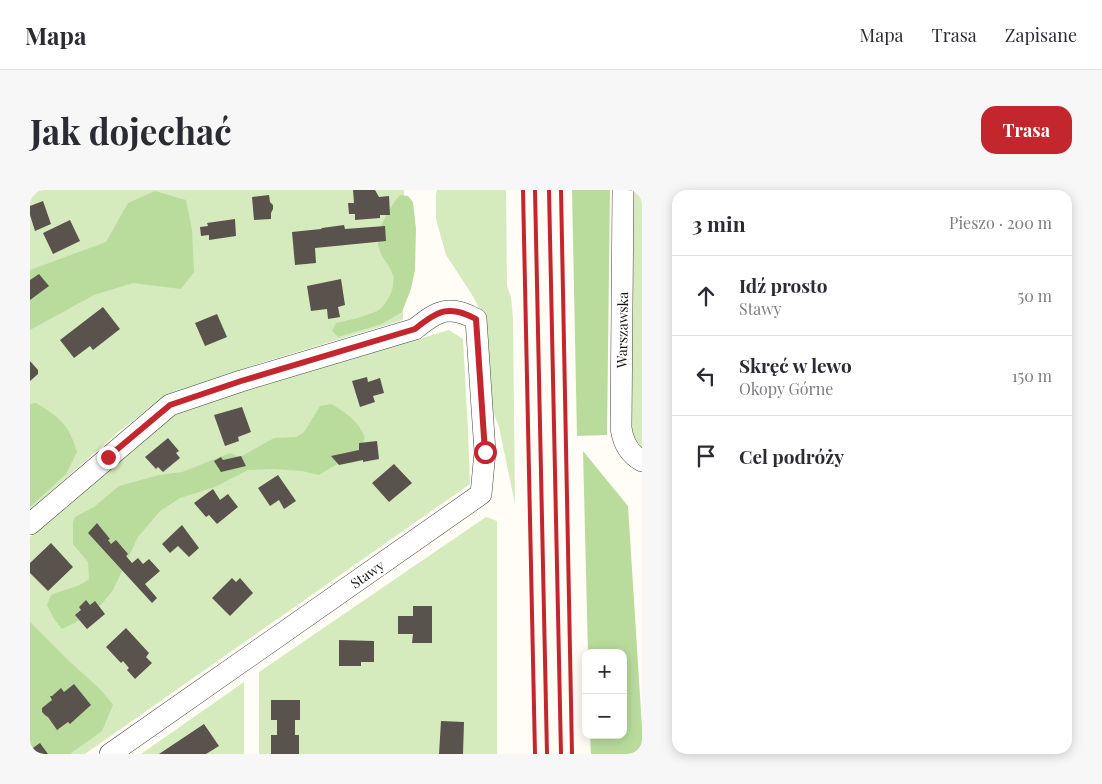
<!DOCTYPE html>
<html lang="pl">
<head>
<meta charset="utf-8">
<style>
  :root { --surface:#fff; --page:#f7f7f7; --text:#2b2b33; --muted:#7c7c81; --line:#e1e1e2; --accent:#c4262e }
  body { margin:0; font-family:"Playfair Display",serif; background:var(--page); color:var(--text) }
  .controls { position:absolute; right:15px; bottom:15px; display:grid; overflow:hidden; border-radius:10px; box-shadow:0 2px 12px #0003 }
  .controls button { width:45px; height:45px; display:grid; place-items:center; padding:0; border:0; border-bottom:1px solid var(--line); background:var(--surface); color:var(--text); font:25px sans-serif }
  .stop { position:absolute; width:15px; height:15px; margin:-11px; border:4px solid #c4262e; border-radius:50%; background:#fff }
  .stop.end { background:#c4262e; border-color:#fff; box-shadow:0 1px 5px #0008 }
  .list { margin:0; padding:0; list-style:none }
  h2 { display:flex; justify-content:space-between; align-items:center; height:65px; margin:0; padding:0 20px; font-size:21px }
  h2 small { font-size:16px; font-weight:400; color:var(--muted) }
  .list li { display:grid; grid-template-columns:32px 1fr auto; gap:15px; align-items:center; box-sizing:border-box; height:80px; padding:0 20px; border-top:1px solid var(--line) }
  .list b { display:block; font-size:19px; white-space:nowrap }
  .list p { margin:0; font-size:16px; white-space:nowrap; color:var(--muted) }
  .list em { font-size:16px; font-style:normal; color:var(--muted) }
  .icon { flex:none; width:28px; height:28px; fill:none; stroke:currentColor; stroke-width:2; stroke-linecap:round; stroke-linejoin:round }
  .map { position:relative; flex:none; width:612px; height:564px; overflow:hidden; border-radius:15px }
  header { display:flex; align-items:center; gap:30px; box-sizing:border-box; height:70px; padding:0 25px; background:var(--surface); border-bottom:1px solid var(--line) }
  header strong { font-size:24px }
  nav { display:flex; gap:28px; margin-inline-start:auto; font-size:18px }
  .intro { display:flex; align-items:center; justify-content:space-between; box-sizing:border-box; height:120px; padding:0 30px }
  h1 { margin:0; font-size:35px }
  .button { padding:12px 22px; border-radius:15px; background:var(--accent); color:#fff; font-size:18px; font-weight:700 }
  main { display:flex; gap:30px; padding:0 30px }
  aside { flex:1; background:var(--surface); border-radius:15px; box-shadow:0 2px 12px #0003 }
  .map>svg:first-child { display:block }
  .green { fill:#d5ebbd }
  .forest { fill:#b9dc9c }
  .building { fill:#5a524d }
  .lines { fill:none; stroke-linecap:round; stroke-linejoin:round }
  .minor-casing { stroke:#444; stroke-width:22 }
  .minor { stroke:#fff; stroke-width:21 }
  .rail { stroke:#c4262e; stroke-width:4 }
  .route { stroke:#c4262e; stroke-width:6 }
  .labels { text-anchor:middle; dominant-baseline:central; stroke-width:5; stroke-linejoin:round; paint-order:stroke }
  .street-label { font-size:14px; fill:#111; stroke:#fff }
</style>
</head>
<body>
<header>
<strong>Mapa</strong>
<nav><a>Mapa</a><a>Trasa</a><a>Zapisane</a></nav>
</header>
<div class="intro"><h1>Jak dojechać</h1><a class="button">Trasa</a></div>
<main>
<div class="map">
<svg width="612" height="564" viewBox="0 0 612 564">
  <rect width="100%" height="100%" fill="#fffdf5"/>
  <path class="green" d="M0,0h374l-1,130 -149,45 -88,30 -49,38 -87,77z
    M407,0h69l1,96 4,11 2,21 2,186 -16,-77 -10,-27 -5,-83 -13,-24 -25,-38 -10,-36v-24z
    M600,0h12v261l-10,-12z
    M419,140l14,9 5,93 2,52 -385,270h-55v-217l147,-126z
    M456,327l11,4v233h-238v-82z
    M214,492v72h-103z"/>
  <path class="forest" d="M542,0h38l-3,245 -30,1z
    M125,1l31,9 6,30 2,42 -13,17 -48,-6 -39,12 -64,35v-60l76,-28 22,-39z
    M370,5l8,1 5,6 3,27 -1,41 -4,19 -9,23 -20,12 -44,13 -6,-6 4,-8c10,-2 36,-8 44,-14 6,-5 12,-16 13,-23 0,-4 1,-8 0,-11 -4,-11 -14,-20 -15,-31 -2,-14 13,-39 22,-49z
    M6,213c23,14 33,21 41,49l-11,22 -36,33v-103z
    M301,214c14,8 28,17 34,34l-7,14 -39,23 -17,-4 -28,-2 -26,1 -33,17 -35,11 -20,13 -22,26 -25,53 -11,14 -24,17 -16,8 -8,-10 -7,-14 4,-10c13,-6 27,-7 38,-16l-1,-17 -15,-18v-22l2,-5 19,-10 25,-21 40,-11 23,-3 48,-19 10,4 34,-19 22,-1 8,-5 16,-26z
    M553,261l45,55 14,221v27h-51l-1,-19h33v-82h-35z
    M0,432l40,40 31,28 12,15 -11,26 -32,23h-40z"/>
  <path class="building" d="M323,0h22l4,7 10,-1 1,19h-10v3l-25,2v-6h-6l-1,-11h6z
    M239,5l1,7 3,3v4l-2,4v6l-17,1 -2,-23z
    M13,11l8,23 -16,7 -5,-16v-9z
    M205,29l1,17 -27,4v-5l-8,1 -1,-9 8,-1 -1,-3z
    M40,30l10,21 -27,13 -10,-21z
    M314,35l1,4 40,-3 1,15 -71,7 1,15 -21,2 -3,-33 29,-3 1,-1z
    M9,84l10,12 -19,14v-20z
    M311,89l4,26 -7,2 2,10 -12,2 -1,-10 -16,2 -4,-25z
    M73,117l17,22 -27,21 -3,-4 -16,12 -14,-18z
    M187,124l10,23 -22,9 -10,-23z
    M0,171l8,9v4l-8,7z
    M337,187l1,5 12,-4 4,15 -11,3 2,6 -15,5 -8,-26z
    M212,217l9,25 -13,5 1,4 -14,5 -11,-31z
    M138,248l11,13 -3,2 4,5 -17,14 -5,-5 -2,2 -11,-12z
    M347,251l2,18 -16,3v-2l-24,5 -8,-9 28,-6v-7z
    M211,266l5,10 -25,6 -7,-11 7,-4 2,3z
    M364,274l18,19 -23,19 -17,-19z
    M248,285l18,26 -12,8 -5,-9 -9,6 -12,-18z
    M183,299l7,11 8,-6 10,13 -21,17 -8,-9 -3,2 -12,-14z
    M67,333l13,16 -2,1 3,4 5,-4 12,14 -2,2 6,7 6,-5 5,6 6,-5 11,12 -15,13 12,14 -5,5 -64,-70z
    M152,335l17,23 -10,9 -11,-11 -8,7 -8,-9z
    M21,353l22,24 -25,24 -18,-18v-10z
    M202,388l4,4 4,-4 13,15 -23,23 -18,-18z
    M56,410l4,5 5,-4 10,13 -18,15 -12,-14 6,-5 -2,-3z
    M383,416h19v37h-20l1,-9h-15v-18h15z
    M96,438l23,25 -3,4 6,6 -17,16 -8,-9 2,-2 -6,-7 -2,2 -15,-16z
    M309,450l35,1v21h-13v4h-22z
    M44,494l17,21 -21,19 -2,-2 -11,8 -9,-13 -2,-1 -4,-4v-4l10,-8 -2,-4h2l9,-8 3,4z
    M241,510h29v20h-5v15h4v19h-28v-19h6v-15h-6z
    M411,531l23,1 -1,32h-24z
    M174,534l15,22 -13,8h-47z
    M10,553l8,11h-18v-4z"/>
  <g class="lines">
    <defs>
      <path id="minor" d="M593,0l-2,238c2,14 8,26 21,33
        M0,334l140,-119 71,-24 174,-52c22,-18 34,-25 61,-10l9,133 -4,42 -371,260"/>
    </defs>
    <use href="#minor" class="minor-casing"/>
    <use href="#minor" class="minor"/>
    <path class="rail" d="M493,0l12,564
      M505,0l12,564
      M519,0l12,564
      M531,0l11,564"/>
  </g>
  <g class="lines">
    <path class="route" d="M78,267l62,-52 71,-24 174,-52c22,-18 34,-25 61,-10l9,133"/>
  </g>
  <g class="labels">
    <g class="street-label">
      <text transform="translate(592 140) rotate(-89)">Warszawska</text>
      <text transform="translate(337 384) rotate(-35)">Stawy</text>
    </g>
  </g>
</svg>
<div class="controls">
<button>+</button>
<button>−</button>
</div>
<div class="stop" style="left:455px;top:262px"></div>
<div class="stop end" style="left:78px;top:267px"></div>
</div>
<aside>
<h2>3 min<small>Pieszo · 200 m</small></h2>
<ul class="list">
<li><svg class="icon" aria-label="ahead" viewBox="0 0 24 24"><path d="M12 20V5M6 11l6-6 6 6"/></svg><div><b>Idź prosto</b><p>Stawy</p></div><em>50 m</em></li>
<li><svg class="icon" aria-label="left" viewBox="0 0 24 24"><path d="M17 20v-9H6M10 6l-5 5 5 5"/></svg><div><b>Skręć w lewo</b><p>Okopy Górne</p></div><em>150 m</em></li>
<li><svg class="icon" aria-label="arrive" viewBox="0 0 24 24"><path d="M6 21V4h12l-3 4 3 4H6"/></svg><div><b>Cel podróży</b></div></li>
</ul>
</aside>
</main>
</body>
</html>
